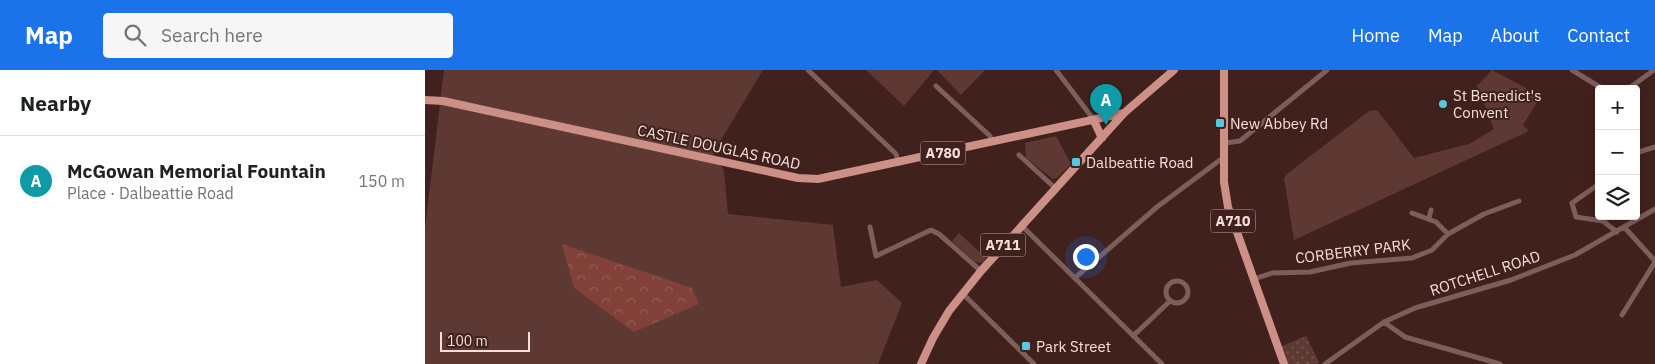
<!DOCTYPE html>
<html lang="en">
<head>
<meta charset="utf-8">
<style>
  :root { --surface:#fff; --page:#f6f6f6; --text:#202124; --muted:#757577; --line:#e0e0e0; --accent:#1a73e8 }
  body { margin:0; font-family:"IBM Plex Sans",sans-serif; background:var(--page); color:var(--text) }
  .controls { position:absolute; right:15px; top:15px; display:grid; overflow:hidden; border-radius:5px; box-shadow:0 2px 12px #0003 }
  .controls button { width:45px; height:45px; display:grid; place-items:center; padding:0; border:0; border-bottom:1px solid var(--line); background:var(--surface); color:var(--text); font:25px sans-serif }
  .scale { position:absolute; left:15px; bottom:12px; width:90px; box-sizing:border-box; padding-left:5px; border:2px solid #f5dfdb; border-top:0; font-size:14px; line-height:18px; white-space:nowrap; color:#f5dfdb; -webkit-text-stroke:4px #41211d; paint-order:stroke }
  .you { position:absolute; left:660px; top:186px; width:18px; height:18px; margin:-12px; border:4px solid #fff; border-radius:50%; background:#1a73e8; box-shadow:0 0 0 8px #1a73e833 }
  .badge { display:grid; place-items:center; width:32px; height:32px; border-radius:50%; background:var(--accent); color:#fff; font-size:16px; font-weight:700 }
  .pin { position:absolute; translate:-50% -41px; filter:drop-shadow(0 1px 2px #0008) }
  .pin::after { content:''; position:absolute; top:26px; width:18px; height:15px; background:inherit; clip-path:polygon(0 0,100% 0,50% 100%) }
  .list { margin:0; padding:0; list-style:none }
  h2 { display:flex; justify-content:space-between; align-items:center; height:65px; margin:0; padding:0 20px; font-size:21px }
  h2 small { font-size:16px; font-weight:400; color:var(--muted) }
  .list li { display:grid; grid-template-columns:32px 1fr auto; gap:15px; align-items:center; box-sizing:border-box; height:90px; padding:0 20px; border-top:1px solid var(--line) }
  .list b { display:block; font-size:19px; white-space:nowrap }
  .list p { margin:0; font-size:16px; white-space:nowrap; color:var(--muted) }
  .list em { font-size:16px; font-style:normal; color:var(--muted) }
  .icon { flex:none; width:28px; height:28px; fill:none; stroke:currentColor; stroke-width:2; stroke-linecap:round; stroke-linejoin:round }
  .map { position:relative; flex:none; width:1230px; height:294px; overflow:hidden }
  header { display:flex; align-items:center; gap:30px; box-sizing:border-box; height:70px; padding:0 25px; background:var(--accent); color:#fff }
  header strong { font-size:24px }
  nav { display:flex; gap:28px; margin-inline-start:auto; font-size:18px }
  .search { width:350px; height:45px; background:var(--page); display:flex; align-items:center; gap:12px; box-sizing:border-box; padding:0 18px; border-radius:5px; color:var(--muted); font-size:19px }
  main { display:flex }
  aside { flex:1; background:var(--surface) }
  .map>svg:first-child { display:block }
  .grass { fill:#5e3934 }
  .forest { fill:url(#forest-crowns) }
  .park { fill:url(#park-dots) }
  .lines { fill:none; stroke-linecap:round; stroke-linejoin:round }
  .street { stroke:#7c5e5a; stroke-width:5 }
  .primary { stroke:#cd9087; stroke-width:8 }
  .poi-dot { fill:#53cbdc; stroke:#41211d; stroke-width:2 }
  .labels { text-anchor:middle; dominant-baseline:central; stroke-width:4; stroke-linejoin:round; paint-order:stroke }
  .shield { fill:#41211d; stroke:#bfa6a2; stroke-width:1 }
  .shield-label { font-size:14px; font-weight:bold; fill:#f5dfdb }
  .poi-label { font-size:15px; fill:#f5dfdb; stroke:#41211d; text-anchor:start }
  .street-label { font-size:15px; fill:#f5dfdb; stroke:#41211d }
</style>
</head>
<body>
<header>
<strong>Map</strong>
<div class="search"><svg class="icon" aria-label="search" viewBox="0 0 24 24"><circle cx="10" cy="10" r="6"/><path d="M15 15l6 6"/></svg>Search here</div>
<nav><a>Home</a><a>Map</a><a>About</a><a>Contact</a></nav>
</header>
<main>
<aside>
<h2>Nearby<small></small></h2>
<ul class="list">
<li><span class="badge" style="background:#0f9aa8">A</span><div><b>McGowan Memorial Fountain</b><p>Place · Dalbeattie Road</p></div><em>150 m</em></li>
</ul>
</aside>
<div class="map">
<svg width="1230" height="294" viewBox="0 0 1230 294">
  <defs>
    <pattern id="forest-crowns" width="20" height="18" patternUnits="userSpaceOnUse" patternTransform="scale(1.25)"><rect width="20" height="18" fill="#814139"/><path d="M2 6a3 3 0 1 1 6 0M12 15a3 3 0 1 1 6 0" fill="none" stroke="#935c55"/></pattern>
    <pattern id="park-dots" width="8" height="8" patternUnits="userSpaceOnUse" patternTransform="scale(1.25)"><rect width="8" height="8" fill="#5e3934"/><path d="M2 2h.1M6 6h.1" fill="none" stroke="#765551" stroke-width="1.8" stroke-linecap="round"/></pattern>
  </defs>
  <rect width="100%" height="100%" fill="#41211d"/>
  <path class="grass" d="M19,0h319l-50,83 11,18 4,43 105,11 8,62 36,-7 25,23 -24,61h-453v-136z
    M441,0h68l-30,36z
    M512,0h48l-24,25z
    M1067,0l49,26 -18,29 6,6 -235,109 -10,-62 3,-4 82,-63 8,-1 37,48 55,-14 25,-15 -17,-43z
    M631,66l15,28 -14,14 -4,1 -27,-21 -1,-15z
    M534,163l27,25 -4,5 -7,-1 -23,-21z"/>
  <path class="forest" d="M137,174l130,44 7,16 -65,28 -60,-44z"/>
  <path class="park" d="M881,266l13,26 -3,2h-28l-6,-18z"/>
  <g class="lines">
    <path class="street" d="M383,0l88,84 2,8
      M631,0l38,50
      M1147,0l31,19
      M511,16l54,50 2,6
      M1203,19l26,-19
      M800,73l15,-2 87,-71
      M1211,83l19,-6
      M594,85l36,33
      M1174,114l-27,19 4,14 27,4 14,11
      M987,143l24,9 12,12
      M1004,148l2,-8
      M596,155l141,139
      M445,157l6,29 55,-26 8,4 42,37
      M1200,158l30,33
      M651,207l81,-70 67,-50
      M829,209l18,-6 38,-1 41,-9 61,-5 20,-8 16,-16 36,-20 35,-13
      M741 222a11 11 0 1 1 22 0a11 11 0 1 1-22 0Z
      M537,223l72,71
      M1197,245l33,-53
      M959,252l21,15 95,27
      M708,266l37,-35
      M900,294l59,-42 31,-14 96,-28 64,-25 80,-46"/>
    <path class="primary" d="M799,0v112l4,25 56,157
      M0,30l18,1 355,77 20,1 306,-66
      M669,51l8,17
      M496,294l12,-26 16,-27 32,-40 143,-158 50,-43"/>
  </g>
  <g class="poi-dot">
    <circle cx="1018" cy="34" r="5"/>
    <rect x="790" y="48" width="10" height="10" rx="2.5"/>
    <rect x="646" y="87" width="10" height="10" rx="2.5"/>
    <rect x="596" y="271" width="10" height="10" rx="2.5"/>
  </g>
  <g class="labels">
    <g class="shield">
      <rect x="495.5" y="71.5" width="45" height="23" rx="4"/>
      <rect x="785.5" y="139.5" width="45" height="23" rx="4"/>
      <rect x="555.5" y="163.5" width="45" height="23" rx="4"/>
    </g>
    <g class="shield-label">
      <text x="518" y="83">A780</text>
      <text x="808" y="151">A710</text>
      <text x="578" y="175">A711</text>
    </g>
    <g class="poi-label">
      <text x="1028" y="25">St Benedict's<tspan x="1028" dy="17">Convent</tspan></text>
      <text x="805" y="53">New Abbey Rd</text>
      <text x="661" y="92">Dalbeattie Road</text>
      <text x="611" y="276">Park Street</text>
    </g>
    <g class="street-label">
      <text transform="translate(294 77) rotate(12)">CASTLE DOUGLAS ROAD</text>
      <text transform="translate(928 181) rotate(-7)">CORBERRY PARK</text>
      <text transform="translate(1060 203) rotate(-18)">ROTCHELL ROAD</text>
    </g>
  </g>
</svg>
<div class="controls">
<button>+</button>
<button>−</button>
<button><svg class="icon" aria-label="layers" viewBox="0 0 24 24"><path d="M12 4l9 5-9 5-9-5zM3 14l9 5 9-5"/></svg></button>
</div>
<div class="scale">100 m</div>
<div class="you"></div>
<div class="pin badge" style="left:681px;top:55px;background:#0f9aa8">A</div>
</div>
</main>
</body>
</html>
